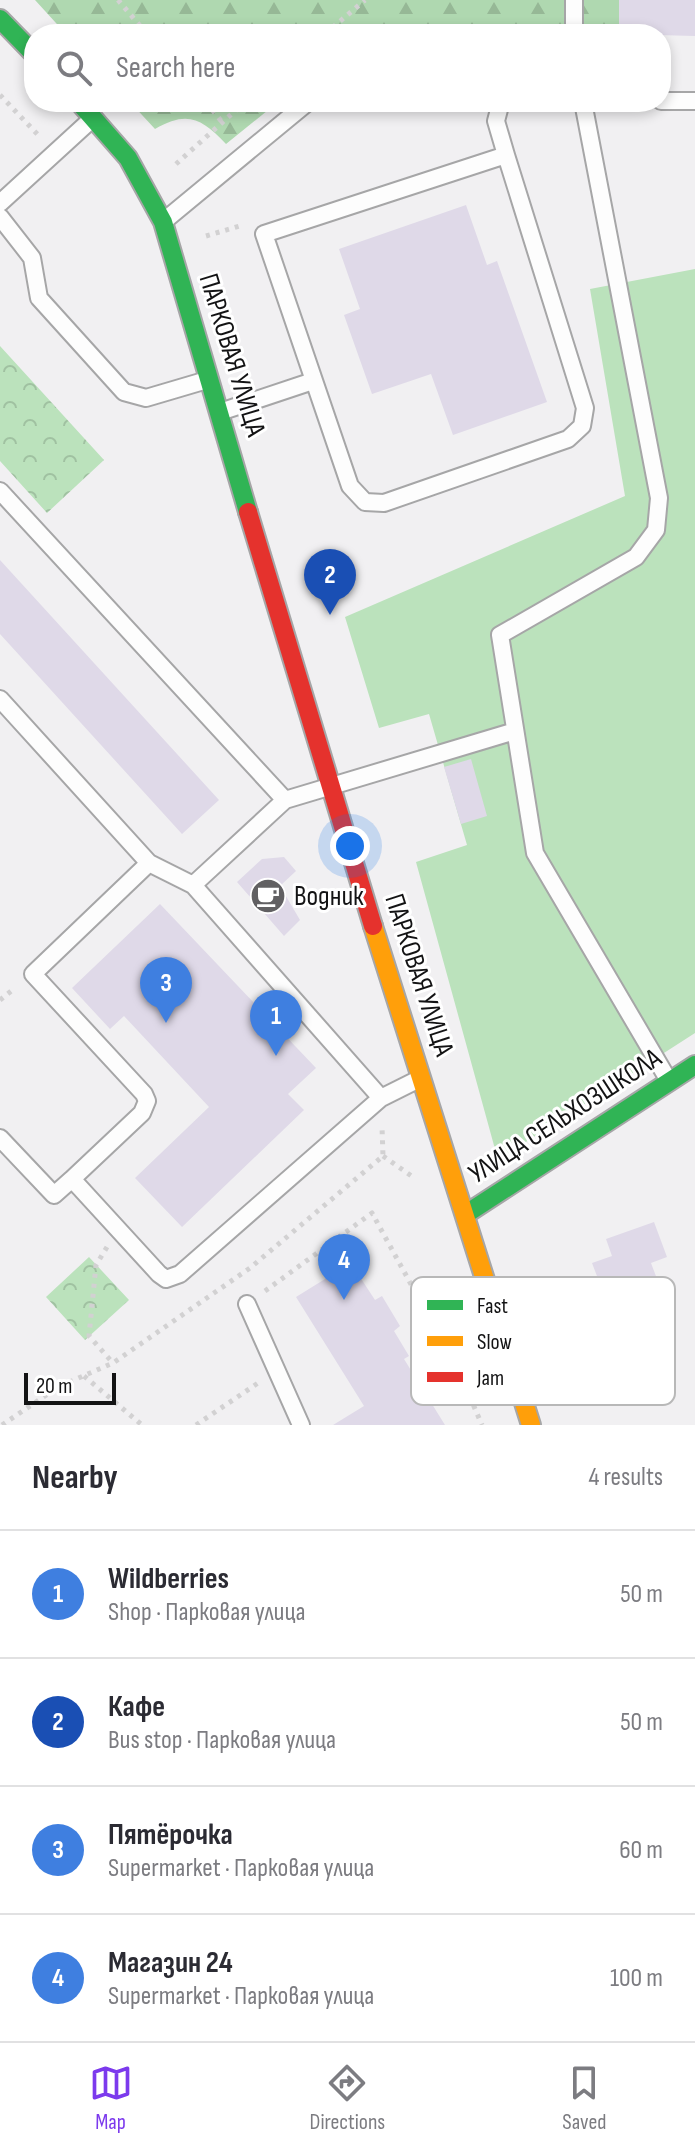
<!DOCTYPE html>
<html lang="en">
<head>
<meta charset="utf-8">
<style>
  :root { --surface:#fff; --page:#f2f2f3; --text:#2b2b33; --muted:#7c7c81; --line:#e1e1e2; --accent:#7c3aed }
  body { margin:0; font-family:"Sofia Sans Condensed",sans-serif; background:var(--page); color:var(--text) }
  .scale { position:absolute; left:24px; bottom:20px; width:92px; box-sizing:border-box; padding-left:8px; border:4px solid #131314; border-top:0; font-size:22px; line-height:28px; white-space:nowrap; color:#131314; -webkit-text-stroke:6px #fff; paint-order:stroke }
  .you { position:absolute; left:350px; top:846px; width:28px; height:28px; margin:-20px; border:6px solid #fff; border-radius:50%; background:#1a73e8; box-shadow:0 0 0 12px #1a73e833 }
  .badge { display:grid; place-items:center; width:52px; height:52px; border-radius:50%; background:var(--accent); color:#fff; font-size:26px; font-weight:700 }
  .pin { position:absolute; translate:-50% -66px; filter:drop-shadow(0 2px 4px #0008) }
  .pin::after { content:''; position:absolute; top:42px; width:28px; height:24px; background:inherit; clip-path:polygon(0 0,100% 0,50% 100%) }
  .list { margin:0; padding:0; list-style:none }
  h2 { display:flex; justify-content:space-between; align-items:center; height:104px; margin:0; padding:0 32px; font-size:34px }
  h2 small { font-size:26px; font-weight:400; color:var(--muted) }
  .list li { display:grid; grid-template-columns:52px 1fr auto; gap:24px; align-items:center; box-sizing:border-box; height:128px; padding:0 32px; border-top:2px solid var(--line) }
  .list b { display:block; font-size:30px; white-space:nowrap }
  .list p { margin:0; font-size:26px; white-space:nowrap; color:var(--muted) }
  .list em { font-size:26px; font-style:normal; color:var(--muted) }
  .icon { flex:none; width:44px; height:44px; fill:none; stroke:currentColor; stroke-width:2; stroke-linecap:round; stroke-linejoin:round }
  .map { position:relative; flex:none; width:695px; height:1425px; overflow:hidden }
  .search { position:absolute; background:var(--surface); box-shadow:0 4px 12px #0003; left:24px; right:24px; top:24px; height:88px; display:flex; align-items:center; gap:20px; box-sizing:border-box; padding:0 28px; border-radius:32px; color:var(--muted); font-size:30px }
  .sheet { height:616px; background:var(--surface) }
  nav { display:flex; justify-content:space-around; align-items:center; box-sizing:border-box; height:112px; border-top:2px solid var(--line); background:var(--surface); font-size:22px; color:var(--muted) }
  nav a { display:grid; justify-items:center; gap:4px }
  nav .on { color:var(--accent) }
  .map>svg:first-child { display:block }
  .forest { fill:url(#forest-firs) }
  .park { fill:url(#park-crowns) }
  .garden { fill:#bbe2bc }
  .building { fill:#dfd9e8 }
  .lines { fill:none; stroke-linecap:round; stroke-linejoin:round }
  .lane-casing { stroke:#a6a6a7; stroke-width:20 }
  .fast-casing { stroke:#a6a6a7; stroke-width:22 }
  .slow-casing { stroke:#a6a6a7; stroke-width:22 }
  .jam-casing { stroke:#a6a6a7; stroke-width:22 }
  .path { stroke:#d2d1d2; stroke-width:5; stroke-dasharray:4 6; stroke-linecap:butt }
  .lane { stroke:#fdfdfd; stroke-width:16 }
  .fast { stroke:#30b455; stroke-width:18 }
  .slow { stroke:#ff9f0a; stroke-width:18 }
  .jam { stroke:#e5322d; stroke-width:18 }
  .labels { text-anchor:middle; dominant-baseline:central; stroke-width:6; stroke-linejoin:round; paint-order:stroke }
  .street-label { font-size:28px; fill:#131314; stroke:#fff }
  .poi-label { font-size:28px; fill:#131314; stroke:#fff; text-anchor:start }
  .key { fill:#fff; stroke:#b8b8b8; stroke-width:2 }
  .key-label { font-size:22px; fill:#131314 }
</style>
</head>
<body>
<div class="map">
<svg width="695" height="1425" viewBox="0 0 695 1425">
  <defs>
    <pattern id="forest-firs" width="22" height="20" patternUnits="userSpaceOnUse" patternTransform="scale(2)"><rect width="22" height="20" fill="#afd8b0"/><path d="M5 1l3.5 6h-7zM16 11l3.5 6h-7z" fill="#96b896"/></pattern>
    <pattern id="park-crowns" width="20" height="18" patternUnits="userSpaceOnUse" patternTransform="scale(2)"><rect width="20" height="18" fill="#bbe2bc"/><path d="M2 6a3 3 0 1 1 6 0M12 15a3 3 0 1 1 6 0" fill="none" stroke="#a0c1a1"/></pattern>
  </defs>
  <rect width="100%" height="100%" fill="#f1f0f2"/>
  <path class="forest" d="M35,0h584v34h-553z
    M130,102h148l-52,42c-24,-25 -38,-34 -71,-15z"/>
  <path class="park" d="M0,346l104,114 -57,53 -47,-52z
    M89,1257l40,43 -44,40 -39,-43z"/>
  <path class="garden" d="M695,269v764l-197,127 -82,-298 51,-17 -38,-131 -50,14 -34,-111 280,-121 -35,-207z"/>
  <path class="building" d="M619,0h76v36l-76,-2z
    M466,205l21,60 10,-4 50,141 -94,33 -22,-61 -59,20 -28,-79 16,-6 -21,-60z
    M0,560l219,240 -37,34 -182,-200z
    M471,759l16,57 -26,8 -17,-57z
    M284,857l12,14 -16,15 20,34 -16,16 -47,-54 25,-23z
    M160,904l156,164 -28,26 16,16 -122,117 -47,-49 74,-71 -85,-91 -14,13 -38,-41z
    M654,1222l13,35 -16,6 17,45 -26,9 -8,-22 -26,10 -16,-42 20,-7 -6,-17z
    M346,1266l7,11 5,-3 17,26 7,-4 18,30 -6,5 15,25 -5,3 41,66h-112l31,-19 -68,-109z"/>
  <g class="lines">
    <defs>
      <path id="lane" d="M574,0v34
        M661,101h34
        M501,102l-5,19 10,34 79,253 -3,18 -14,13 -184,64 -19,-1 -15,-16 -86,-252 242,-79
        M583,102l76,396 -3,32 -20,27 -136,78 35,218 134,228
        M0,203l93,-85
        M0,217l32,41 7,40 85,94 22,6 61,-18
        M164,221l144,-119
        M220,412l93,-31
        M0,491l285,309
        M0,699l149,164 44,22 188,213
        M149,863l-116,111 111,120 3,7 -5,12 -70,66 87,95 7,5 14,-5 201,-176 40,-20
        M193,885l92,-85 230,-69
        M0,1138l54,57 18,-16
        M247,1304l54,121"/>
      <path id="fast" d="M0,19l34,35
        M79,102l49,56 35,64 85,290
        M466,1214l229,-149"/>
      <path id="slow" d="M373,926l158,499"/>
      <path id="jam" d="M248,512l125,414"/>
    </defs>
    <use href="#lane" class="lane-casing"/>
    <use href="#fast" class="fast-casing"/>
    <use href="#slow" class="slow-casing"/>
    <use href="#jam" class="jam-casing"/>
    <path class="path" d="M118,0l29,34
      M325,34l40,-34
      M0,95l41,43
      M206,102l16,20
      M176,164l69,-62
      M206,236l37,-11
      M0,1000l15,-12
      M383,1156l30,21
      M107,1247l-11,18 -7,71 24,27
      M265,1291l107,-78 88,161 22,51
      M84,1376l58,49
      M2,1425l56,-38 55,-24 137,-95 133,-112 -1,-29
      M196,1425l62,-42"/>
    <use href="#lane" class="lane"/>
    <use href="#fast" class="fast"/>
    <use href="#slow" class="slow"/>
    <use href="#jam" class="jam"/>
  </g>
  <defs>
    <symbol id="cafe-disc" viewBox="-11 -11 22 22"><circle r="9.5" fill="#616062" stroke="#fff"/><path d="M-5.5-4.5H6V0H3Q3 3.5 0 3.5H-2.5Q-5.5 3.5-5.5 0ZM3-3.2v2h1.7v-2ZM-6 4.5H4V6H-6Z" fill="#fff"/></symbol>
  </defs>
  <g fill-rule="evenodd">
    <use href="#cafe-disc" x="248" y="876" width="40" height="40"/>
  </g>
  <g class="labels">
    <g class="street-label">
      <text transform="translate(232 355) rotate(73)">ПАРКОВАЯ УЛИЦА</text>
      <text transform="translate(419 975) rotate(72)">ПАРКОВАЯ УЛИЦА</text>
      <text transform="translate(565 1116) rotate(-33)">УЛИЦА СЕЛЬХОЗШКОЛА</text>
    </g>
    <g class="poi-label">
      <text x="294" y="896">Водник</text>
    </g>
  </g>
  <rect x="411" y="1277" width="264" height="128" rx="12" class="key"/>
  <rect x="427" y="1300" width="36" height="10" fill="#30b455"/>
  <rect x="427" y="1336" width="36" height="10" fill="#ff9f0a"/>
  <rect x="427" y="1372" width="36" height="10" fill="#e5322d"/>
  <g class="key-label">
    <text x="477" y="1313">Fast</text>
    <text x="477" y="1349">Slow</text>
    <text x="477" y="1385">Jam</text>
  </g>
</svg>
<div class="scale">20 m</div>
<div class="you"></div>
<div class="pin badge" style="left:276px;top:1056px;background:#3f7fe0">1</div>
<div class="pin badge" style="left:330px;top:615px;background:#1a4fb4">2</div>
<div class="pin badge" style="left:166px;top:1023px;background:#3f7fe0">3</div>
<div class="pin badge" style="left:344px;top:1300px;background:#3f7fe0">4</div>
<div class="search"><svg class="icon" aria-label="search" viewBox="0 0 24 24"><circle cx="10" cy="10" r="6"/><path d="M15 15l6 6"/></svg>Search here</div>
</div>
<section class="sheet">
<h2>Nearby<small>4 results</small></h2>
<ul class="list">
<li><span class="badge" style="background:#3f7fe0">1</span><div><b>Wildberries</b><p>Shop · Парковая улица</p></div><em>50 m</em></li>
<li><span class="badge" style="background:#1a4fb4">2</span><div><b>Кафе</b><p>Bus stop · Парковая улица</p></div><em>50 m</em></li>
<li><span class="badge" style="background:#3f7fe0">3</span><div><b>Пятёрочка</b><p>Supermarket · Парковая улица</p></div><em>60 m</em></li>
<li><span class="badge" style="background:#3f7fe0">4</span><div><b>Магазин 24</b><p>Supermarket · Парковая улица</p></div><em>100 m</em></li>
</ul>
</section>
<nav>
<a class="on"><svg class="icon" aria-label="map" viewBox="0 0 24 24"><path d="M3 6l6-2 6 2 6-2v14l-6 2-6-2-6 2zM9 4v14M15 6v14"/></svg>Map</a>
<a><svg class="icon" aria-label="directions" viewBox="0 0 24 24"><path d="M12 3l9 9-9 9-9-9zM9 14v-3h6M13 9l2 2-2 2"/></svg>Directions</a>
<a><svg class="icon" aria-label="saved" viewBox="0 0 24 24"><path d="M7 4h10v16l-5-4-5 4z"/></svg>Saved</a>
</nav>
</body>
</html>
